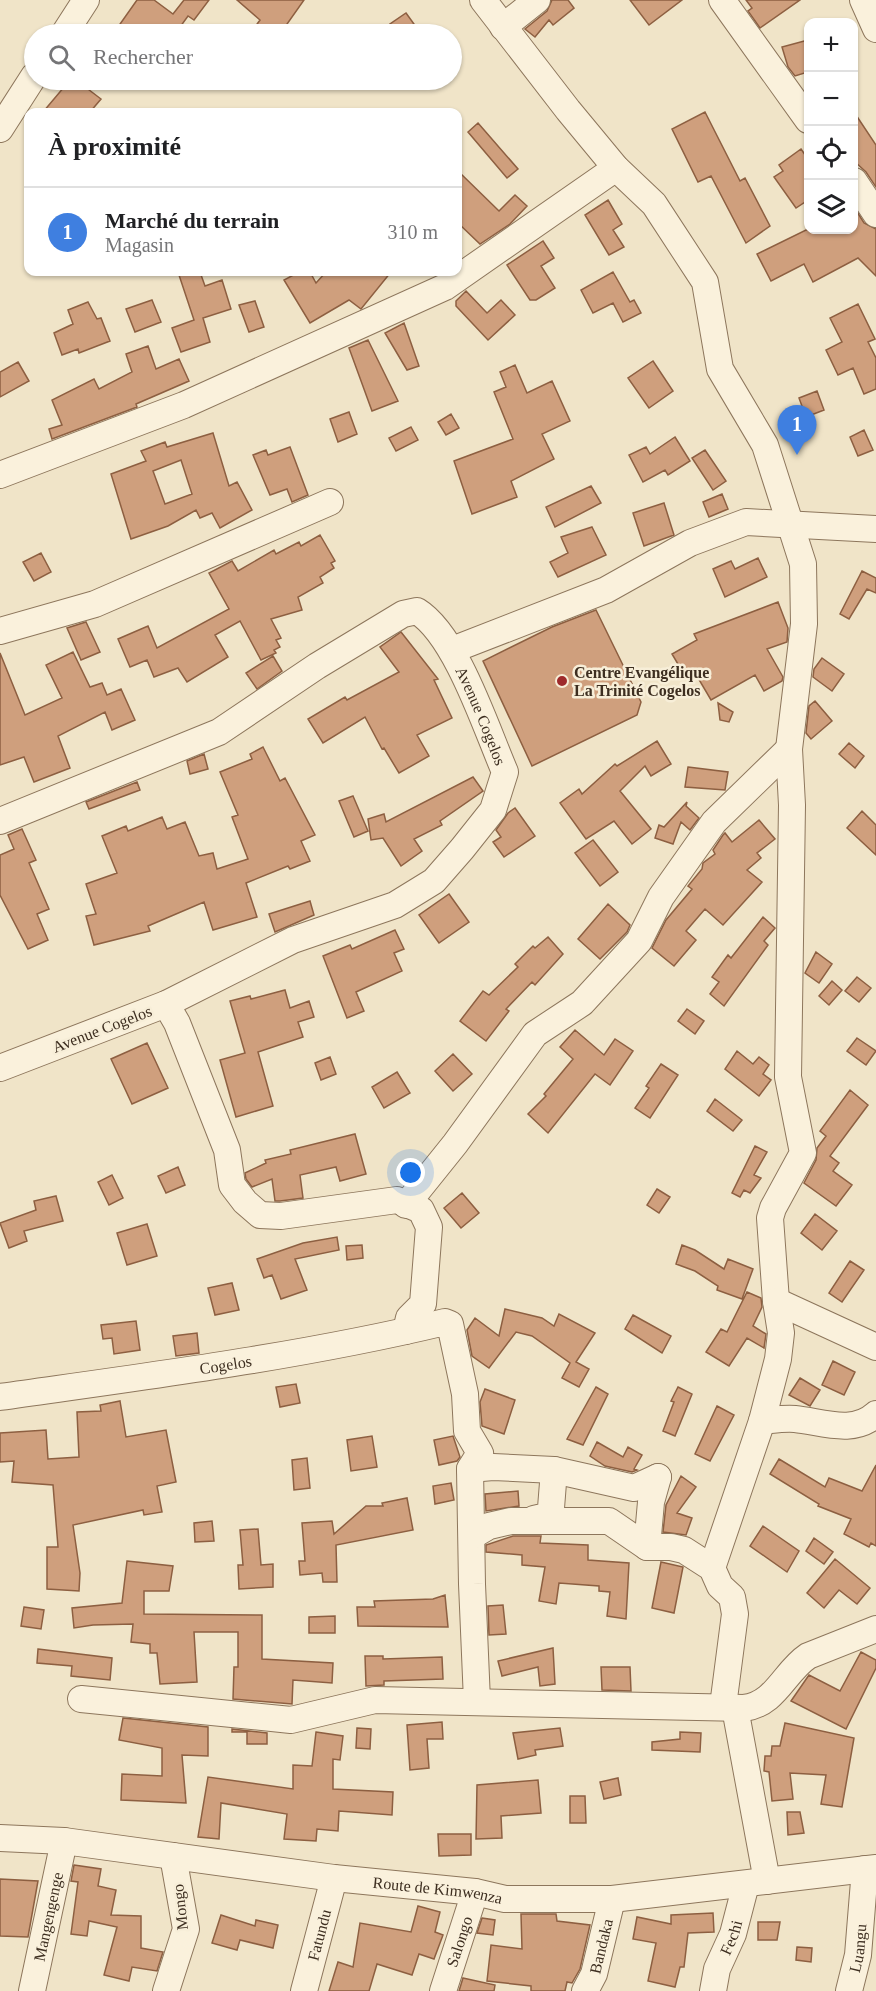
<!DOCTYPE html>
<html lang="fr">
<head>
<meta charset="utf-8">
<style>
  :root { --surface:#fff; --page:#f6f6f6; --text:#202124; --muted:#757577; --line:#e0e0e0; --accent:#7c3aed }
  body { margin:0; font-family:"Times New Roman",serif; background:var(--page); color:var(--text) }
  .controls { position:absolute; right:18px; top:18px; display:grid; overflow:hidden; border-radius:12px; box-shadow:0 2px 4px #0004 }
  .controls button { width:54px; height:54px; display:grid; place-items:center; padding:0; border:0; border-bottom:2px solid var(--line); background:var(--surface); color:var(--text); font:30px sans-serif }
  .you { position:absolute; left:411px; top:1173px; width:21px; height:21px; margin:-15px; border:4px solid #fff; border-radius:50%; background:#1a73e8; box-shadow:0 0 0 9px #1a73e833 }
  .badge { display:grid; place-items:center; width:39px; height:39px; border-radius:50%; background:var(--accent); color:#fff; font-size:20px; font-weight:700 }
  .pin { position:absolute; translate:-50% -50px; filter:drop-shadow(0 2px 3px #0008) }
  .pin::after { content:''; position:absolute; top:32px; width:21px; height:18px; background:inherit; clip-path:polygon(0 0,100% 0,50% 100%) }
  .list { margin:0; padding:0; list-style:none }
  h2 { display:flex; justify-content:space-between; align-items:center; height:78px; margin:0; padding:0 24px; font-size:26px }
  h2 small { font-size:20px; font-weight:400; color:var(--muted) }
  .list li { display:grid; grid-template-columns:39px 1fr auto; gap:18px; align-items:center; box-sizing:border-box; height:90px; padding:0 24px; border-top:2px solid var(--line) }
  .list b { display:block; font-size:22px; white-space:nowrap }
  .list p { margin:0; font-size:20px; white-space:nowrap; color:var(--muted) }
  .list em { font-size:20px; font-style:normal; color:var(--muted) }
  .icon { flex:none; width:33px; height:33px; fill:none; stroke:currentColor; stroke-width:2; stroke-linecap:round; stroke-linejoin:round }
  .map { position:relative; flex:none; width:876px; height:1991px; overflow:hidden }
  .search { position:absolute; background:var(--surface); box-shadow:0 2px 4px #0004; left:24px; top:24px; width:438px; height:66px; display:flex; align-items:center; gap:15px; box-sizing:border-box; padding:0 21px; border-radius:33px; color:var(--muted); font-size:22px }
  .panel { position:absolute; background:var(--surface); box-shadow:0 2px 4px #0004; left:24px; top:108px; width:438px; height:168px; border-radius:12px }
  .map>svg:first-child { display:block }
  .building { fill:#cf9f7d; stroke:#8d5f41; stroke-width:1.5; fill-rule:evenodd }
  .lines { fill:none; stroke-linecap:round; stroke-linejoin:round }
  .minor-casing { stroke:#8d765c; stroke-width:28 }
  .minor { stroke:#faf1dc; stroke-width:26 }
  .poi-dot { fill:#9e2a2b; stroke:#f7eed8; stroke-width:2 }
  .labels { text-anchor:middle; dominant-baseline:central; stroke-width:5; stroke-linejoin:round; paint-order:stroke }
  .poi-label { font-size:16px; font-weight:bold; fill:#3d2e20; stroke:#f7eed8; text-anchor:start }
  .street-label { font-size:16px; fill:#3d2e20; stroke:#f7eed8 }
</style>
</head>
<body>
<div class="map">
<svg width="876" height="1991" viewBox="0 0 876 1991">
  <rect width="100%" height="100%" fill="#f0e4c8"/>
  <path class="building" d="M137,0h17l19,14 11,-14h25l-15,20 -6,-4 -13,18h-62z
    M237,0h67l-24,34h-30l10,-14z
    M552,0h16l6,8 -21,17 -4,-5 -14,17 -10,-8 22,-18z
    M630,0h52l-33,25z
    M746,0h54l-40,28 -12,-17 4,-3z
    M406,13l8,11 -17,10 -7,-10z
    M808,40v32l-13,4 -7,-9 -6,-20z
    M70,80h6l25,19 -11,13h-47z
    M705,112l35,69 5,-3 25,48 -24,17 -35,-67 -13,6 -26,-53z
    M854,112l22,33v42l-10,-15 -12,-11z
    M478,123l40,46 -11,9 -39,-46z
    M801,149l7,10v41l-12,8 -22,-31 9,-6 -4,-6z
    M458,171l41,40 16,-16 12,11 -17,18 -30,20 -22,-21z
    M608,200l14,24 -9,6 11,17 -15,8 -24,-40z
    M854,207l10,16 12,6v47l-18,-18 -45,24 -9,-18 -33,17 -14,-27 49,-24h48z
    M543,241l11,17 -13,8 14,22 -19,12h-6l-23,-35z
    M178,272h22l5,14 17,-6 9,29 -28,9 7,24 -29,10 -9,-24 22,-8z
    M299,272h11l6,11 10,-11h65l-30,37 -12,-9 -39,23 -26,-43z
    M613,272l17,30 4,-2 7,13 -18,9 -10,-19 -20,10 -12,-23z
    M466,291l21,22 14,-13 14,15 -27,25 -32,-34v-5z
    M152,300l9,22 -26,10 -9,-23z
    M255,301l9,26 -15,5 -10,-27z
    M88,302l9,17 4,-1 9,23 -31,12 -1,-4 -16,6 -8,-22 19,-9 -5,-14z
    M858,304l17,35 -7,3 8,16v31l-12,5 -11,-26 -15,7 -12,-25 16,-8 -12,-24z
    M404,323l15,43 -12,4 -22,-37z
    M368,340l30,61 -26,10 -23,-63z
    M148,346l8,23 23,-10 10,22 -53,23 1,3 -85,32 -3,-10 13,-4 -10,-25 42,-21 5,10 33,-17 -6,-18z
    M653,361l20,30 -24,17 -21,-30z
    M18,362l11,19 -29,16v-25z
    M515,365l12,28 25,-12 18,40 -28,13 12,25 -43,22 6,16 -45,17 -18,-53 59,-22 -19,-47 12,-5 -6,-15z
    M817,391l7,19 -18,7 -7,-19z
    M799,411l7,16 -13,6 -7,-16z
    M349,412l8,22 -19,8 -8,-23z
    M451,414l8,14 -13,7 -8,-13z
    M411,427l7,13 -22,11 -7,-13z
    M864,430l9,20 -15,6 -8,-19z
    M213,433l16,53 8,-4 15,28 -32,18 -8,-15 -12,5 -4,-8 -28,16 -37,13 -20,-65 35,-13 -5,-10 24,-9 2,5zM181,460l11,34 -27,10 -12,-33z
    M675,437l15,24 -22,14 -3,-5 -22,12 -14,-27 17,-8 4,7z
    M290,447l18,48 -16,7 -5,-13 -17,6 -17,-40 13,-5 2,5z
    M705,450l21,31 -13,9 -21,-32z
    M591,486l10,17 -46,24 -9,-20z
    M722,494l6,15 -19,8 -6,-15z
    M664,503l10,32 -30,11 -11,-33z
    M592,527l14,28 -48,22 -8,-15 18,-9 -7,-16z
    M320,535l15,26 -4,2 3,5 -14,9 3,6 -25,14 4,13 -31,9 10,19 -5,2 4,7 -6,3 2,3 -15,7 -21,-39 -25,14 13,22 -41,25 -9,-14 -24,9 -7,-17 -17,7 -12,-28 30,-13 9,22 72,-39 -20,-36 23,-12 6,10 36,-21 2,4 23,-12 2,4z
    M41,553l10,19 -17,9 -11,-19z
    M758,558l9,19 -42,20 -12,-28 18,-8 4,8z
    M862,571l14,7v15l-9,-4 -18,30 -9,-5z
    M778,602l10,26 -1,14 -20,7 16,28 -1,4 -18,10 -9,-16 -44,25 -17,-29 -9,5 -13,-22 25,-14 -3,-6z
    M596,610l45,92 -4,13 -105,51 -49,-105 69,-34z
    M86,622l14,30 -19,8 -14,-32z
    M401,632l37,47 -4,1 18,38 -35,17 12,21 -30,17 -15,-25 -2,1 -17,-32 -42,26 -15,-24 37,-22 2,3 52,-28 -19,-25z
    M73,652l17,35 12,-4 5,12 14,-6 14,31 -23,10 -7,-18 -47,24 12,32 -36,14 -10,-25 -24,8v-112l25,62 37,-17 -16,-33z
    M273,656l9,15 -25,18 -11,-16z
    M822,658l22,16 -12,17 -19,-14 1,-8z
    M815,701l17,20 -21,18 -5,-6 3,-27z
    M718,703l15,9 -4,10 -9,-2z
    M657,741l14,23 -20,12 -6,-10 -25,25 31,38 -19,15 -18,-23 -28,18 -26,-36 19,-14 3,5 33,-30 2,2z
    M849,743l15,13 -9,12 -16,-14z
    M263,747l17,34 5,-3 30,57 -14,6 9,20 -20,8 -2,-3 -42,17 11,34 -44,13 -9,-28 -56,24 2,5 -56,14 -8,-29 10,-2 -10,-30 31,-11 -15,-37 24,-10 2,5 34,-14 5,12 18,-7 14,34 14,-3 4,16 31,-10 -16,-42 6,-2 -18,-43 32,-13 -2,-5z
    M204,754l4,15 -18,5 -3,-13z
    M688,767l40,5 -3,18 -40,-3z
    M473,777l10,14 -43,30 2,4 -28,14 8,12 -21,15 -18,-28 -12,2 -3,-21 16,-5 2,8z
    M137,782l3,8 -51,19 -3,-7z
    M353,796l15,35 -14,6 -15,-36z
    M687,802l-1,4 13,12 -9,12 -9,-8 -8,22 -18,-6 4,-13 5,2z
    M515,808l20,28 -31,21 -11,-15 8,-5 -5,-7 12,-17z
    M862,811l14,14v30l-29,-27z
    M759,820l16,19 -18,14 4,5 -14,12 15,12 -39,43 -18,-16 -19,22 10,9 -22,26 -22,-18 14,-28 26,-31 -4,-3 14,-17 1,-6 12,-9 -2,-4 10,-15 2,-2 7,9z
    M22,829l14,31 -7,3 20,46 -12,5 11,26 -20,9 -28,-54v-40l14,-6 -6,-14z
    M593,840l25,32 -18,14 -25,-33z
    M449,894l20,28 -30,21 -20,-28z
    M310,901l4,14 -39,17 -6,-18z
    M608,904l22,21 -3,7 -27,27 -22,-20z
    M763,917l12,11 -11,13 4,4 -44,61 -14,-12 9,-12 -7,-5 16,-22 3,3z
    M395,930l9,19 -10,4 8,18 -46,21 8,19 -17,7 -24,-62 27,-11 2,4z
    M548,937l15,17 -28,31 -3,-3 -26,27 3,2 -23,30 -26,-20 23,-30 6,4 29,-28 -3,-3 18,-18 2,2z
    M816,952l16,12 -13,19 -14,-10z
    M857,977l14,11 -12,14 -14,-11z
    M832,981l10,9 -13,15 -10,-9z
    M285,990l5,18 19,-7 5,16 -16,5 5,15 -45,15 15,54 -37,11 -16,-57 25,-7 -15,-52 20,-5 1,3z
    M687,1009l17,12 -9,13 -17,-13z
    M575,1030l29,25 11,-16 18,12 -23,34 -15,-11 -47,59 -20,-19 18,-18 -2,-2 29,-35 -13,-12z
    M857,1038l19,13 -10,14 -19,-14z
    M147,1043l21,45 -36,16 -21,-45z
    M737,1051l16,13 6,-7 10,8 -6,9 8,6 -12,16 -34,-27z
    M453,1054l19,20 -19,17 -18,-20z
    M330,1057l6,17 -15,6 -6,-17z
    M661,1064l17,11 -28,43 -15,-10 14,-20 -3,-2z
    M397,1072l13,21 -26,15 -12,-21z
    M850,1090l18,15 -38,51 9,7 -6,8 19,14 -16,21 -32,-23 12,-23 1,-12 9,-12 -6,-5z
    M715,1099l27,21 -9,11 -26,-20z
    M355,1134l11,40 -26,7 -4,-14 -36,8 3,23 -23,3h-5l-3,-22 -20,8 -6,-8 -1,-6 21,-10 -1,-3 26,-6 -1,-4z
    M755,1146l12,6 -13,23 7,3 -11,15 -6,-3 -4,7 -8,-4z
    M178,1167l7,18 -19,8 -8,-17z
    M112,1175l11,23 -14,7 -11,-23z
    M657,1189l13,8 -11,16 -12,-8z
    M462,1193l17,20 -18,15 -17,-20z
    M56,1196l7,25 -39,10 3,10 -18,7 -9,-25 36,-13 -2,-9z
    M815,1214l22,17 -15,19 -21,-17z
    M147,1224l10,32 -30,9 -10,-32z
    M337,1237l2,13 -44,9 12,31 -26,9 -9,-24 -8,3 -7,-19 46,-16z
    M362,1245l1,13 -16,2 -1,-14z
    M682,1245l13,5 29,19 4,-10 25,10 -11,30 -25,-9 1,-4 -23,-15 -19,-7z
    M850,1261l14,9 -22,32 -13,-9z
    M232,1283l7,27 -24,5 -7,-27z
    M747,1292l14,6 1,9 -9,19 13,8 -2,14 -17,-10 -18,28 -23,-14 15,-23 6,3z
    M505,1309l37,9 12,8 5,-12 36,19 -19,29 13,7 -10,18 -17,-9 8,-15 -38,-27 -16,-4 -27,36 -17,-12 -5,-26 8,-12 24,18z
    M633,1315l38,21 -9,17 -37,-24z
    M136,1321l4,29 -26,4 -2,-16 -9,1 -2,-14z
    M197,1333l2,20 -23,3 -3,-20z
    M833,1361l22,11 -11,23 -22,-10z
    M800,1378l20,12 -10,16 -21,-11z
    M296,1384l4,19 -20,4 -4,-20z
    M596,1387l12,7 -25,51 -16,-6z
    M678,1387l14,7 -17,42 -12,-5 11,-29 -3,-1z
    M485,1389l30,11 -11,34 -22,-8 -2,-24z
    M120,1401l6,36 40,-7 10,52 -19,4 5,26 -18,3 -1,-5 -70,15 7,48 -1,18 -32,-2v-42h11l-5,-62 -41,-3 2,-21 -14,1v-29l46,-3 2,29 31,-2 -2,-45 24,-1 -1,-6z
    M717,1406l17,9 -24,46 -15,-7z
    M372,1436l5,31 -26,4 -4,-31z
    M453,1436l7,21 -3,4 -18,4 -5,-25z
    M597,1442l26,15 5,-10 14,8 -8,14 3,1 -5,2 -27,-6 -15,-10z
    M307,1458l3,30 -16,2 -2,-30z
    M779,1459l46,28 4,-9 33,13 14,-26v81l-5,-3 -2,4 -25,-13 7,-15 -33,-13 1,-2 -49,-30z
    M681,1476l15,11 -19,26 15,5 -6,17 -23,-3 3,-27z
    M451,1483l3,17 -19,4 -2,-18z
    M518,1491l1,15 -33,5 -1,-17z
    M407,1498l6,32 -77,15 1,37h-14l-1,-9 -22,2 -1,-14h6l-3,-38 30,-2 2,13 32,-28h17l-1,-3z
    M212,1521l2,20 -19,1 -1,-19z
    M763,1526l36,25 -12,21 -37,-26z
    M258,1529l3,36 12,-1v23l-34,2 -1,-24h5l-3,-35z
    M513,1536h28l-1,7 48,2v15l41,3 -3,56 -19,-3 3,-24 -11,-1v-5l-40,-3 -3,21 -17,-3 6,-34 -23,-2v-10l-36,-3v-7z
    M814,1538l19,14 -9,12 -18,-13z
    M835,1559l35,29 -13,16 -18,-14 -15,18 -17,-15z
    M127,1561l46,5 -4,25h-25v23l118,1v44l71,4 -1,20 -39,-3 -1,24 -59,-5 1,-32h4v-35h-44l3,50 -37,2 -3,-31h-7v-9l-19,-2 2,-18 -40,1 -19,3 -2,-20 50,-5z
    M661,1562l22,5 -9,46 -22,-5z
    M445,1595l3,32 -90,-1 -1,-19h18l-1,-6 59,-2z
    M503,1605l3,29 -17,1 -1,-29z
    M24,1607l20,3 -3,19 -20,-3z
    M335,1616v17h-26v-16z
    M553,1648l2,36 -15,2 -2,-19 -36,9 -4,-15z
    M38,1649l74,9 -2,22 -39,-4 1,-10 -35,-3z
    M861,1652l15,8v8l-30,61 -55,-28 18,-26 31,16z
    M365,1656h18v3l59,-2 1,22 -59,2v4l-18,1z
    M601,1667h29l1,24 -29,-1z
    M123,1718l85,9v29l-26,-1 4,48 -65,-3 1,-26 40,2v-28l-43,-8z
    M442,1722l1,17h-16l2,29 -19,2 -3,-45z
    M785,1723l69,15 -12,69 -21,-3 5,-29 -36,-2 3,26 -21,2 -3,-29 -5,-1 1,-15h6l1,-10h8z
    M357,1728l14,1 -1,20 -14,-1z
    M560,1728l3,18 -28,4 1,5 -18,4 -5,-26z
    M232,1729l35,4v11h-20v-12h-15z
    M316,1732l27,4 -3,24 -7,-1v30l60,3 -1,23 -53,-4 -1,20 -21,-2 -1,12 -32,-2 3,-25 -66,-11 -2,36 -21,-2 10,-60 85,12v-24l19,1z
    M680,1732l21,1 -1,19 -48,-2v-8l28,-3z
    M618,1778l3,17 -17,4 -4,-17z
    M538,1780l3,33 -40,3 1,22 -26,1 1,-54z
    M570,1796h15l1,27h-16z
    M787,1812h13l4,21 -16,2z
    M438,1834h33v21l-32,1z
    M74,1865l27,4 -3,17 18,4 -5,25 30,1v32l22,4 -6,19 -25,-4 -3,14 -25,-6 13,-48 -28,-6 -2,15 -16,-2 7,-52 -7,-1z
    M0,1879l38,2 -10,56 -28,-1z
    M418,1906l22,6 -5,20 8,3 -9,24 -15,-5 -7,21 -35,-11 -8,27h-40l9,-29 15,5 7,-44 51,9z
    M713,1913l1,19 -26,1 -4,34h-4l-5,20 -27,-6 8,-38 -23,-4 4,-22 34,7v-9z
    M521,1914h35l1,7 33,4 -10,44 -8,14 -5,-1 -2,9h-34v-5l-44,-5 4,-36 31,4z
    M221,1915l34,11 1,-6 22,5 -5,23 -33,-8 -3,10 -25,-7z
    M482,1918l13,2 -2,15 -16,-2z
    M758,1922h22l-3,18h-19z
    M797,1947l15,1 -1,14 -15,-2z
    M463,1978l32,7 -1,6h-35z"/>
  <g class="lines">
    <defs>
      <g id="minor">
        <path d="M483,0l85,110 48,58 38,36 51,78 15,87 45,76 38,119 1,60 -15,125 3,56 -4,272 15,76 -30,55 -3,10 6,83 5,32 -3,26 -16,62 -50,147"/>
        <path d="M722,0l86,120"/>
        <path d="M863,0l13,29"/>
        <path d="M503,27l34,-27"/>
        <path d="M64,34l22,-34"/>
        <path d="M0,129l34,-53"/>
        <path d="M854,181l22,33"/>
        <path d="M0,475l184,-70 261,-118 171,-119"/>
        <path d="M0,631l95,-27 235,-102"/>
        <path d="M452,650l154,-60 84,-47 56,-21 130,7"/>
        <path id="s1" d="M0,821l219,-89 98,-66 86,-52 14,-3c39,24 69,117 88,161l-12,38 -31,39 -28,32 -39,24 -102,35 -127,64 -166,64"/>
        <path d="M166,1004l11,19 50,127 5,35 13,17 15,13 21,1 116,-16 24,10 8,17 -6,77 -14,14 -3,13"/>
        <path d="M406,1205l49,-61 80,-110 47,-31 57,-62 22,-44 53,-75 75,-73"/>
        <path d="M776,1301l100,46"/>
        <path id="s2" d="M0,1397c148,-21 299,-40 445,-75l5,2 15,70 2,37 13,22 -10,16 2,115 5,117"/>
        <path d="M762,1421c11,-1 22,-3 33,-2 28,3 58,16 81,-5"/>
        <path d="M470,1469l23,-2 61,3 80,18 24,-11"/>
        <path d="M534,1519l13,-3 4,-8 3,-38"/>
        <path d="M472,1536l17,-10 22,-5h98l38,26h24l13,3 28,18 8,18 12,11 3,17 -12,92"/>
        <path d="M647,1547l4,-45 7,-25"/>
        <path d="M81,1699l210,21 84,-20 369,8c32,-4 40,-36 64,-52l68,-27"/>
        <path d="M735,1708l32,173"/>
        <path id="s3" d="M0,1838l64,3 270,37 141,14 30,7h107l264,-31"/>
        <path id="s4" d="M32,1991l32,-150"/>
        <path d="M166,1991l20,-62 -13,-73"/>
        <path id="s5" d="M304,1991l30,-113"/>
        <path id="s6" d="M443,1991l32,-99"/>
        <path id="s7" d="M585,1991l9,-17 18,-75"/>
        <path id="s8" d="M713,1991l4,-22 16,-35 13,-50"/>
        <path id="s9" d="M849,1991l9,-36 7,-86"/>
      </g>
    </defs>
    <use href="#minor" class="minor-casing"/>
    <use href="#minor" class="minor"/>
  </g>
  <circle class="poi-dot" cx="562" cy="681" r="6"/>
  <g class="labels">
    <g class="poi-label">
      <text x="574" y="672">Centre Evangélique<tspan x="574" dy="18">La Trinité Cogelos</tspan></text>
    </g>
    <g class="street-label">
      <text stroke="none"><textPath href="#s1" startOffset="594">Avenue Cogelos</textPath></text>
      <text transform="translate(102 1029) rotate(-21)">Avenue Cogelos</text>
      <text stroke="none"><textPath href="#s2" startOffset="228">Cogelos</textPath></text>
      <text stroke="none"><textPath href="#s3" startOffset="441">Route de Kimwenza</textPath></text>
      <text transform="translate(180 1907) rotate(-96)">Mongo</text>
      <text stroke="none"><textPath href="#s4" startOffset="76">Mangengenge</textPath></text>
      <text stroke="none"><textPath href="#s5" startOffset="58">Fatundu</textPath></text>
      <text stroke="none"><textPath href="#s8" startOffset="57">Fechi</textPath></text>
      <text stroke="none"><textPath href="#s6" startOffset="52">Salongo</textPath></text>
      <text stroke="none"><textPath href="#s7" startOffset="48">Bandaka</textPath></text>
      <text stroke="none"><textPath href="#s9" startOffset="44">Luangu</textPath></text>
    </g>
  </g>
</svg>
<div class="controls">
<button>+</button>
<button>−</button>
<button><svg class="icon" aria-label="locate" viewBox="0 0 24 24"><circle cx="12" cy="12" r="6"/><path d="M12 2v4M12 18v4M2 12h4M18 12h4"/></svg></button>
<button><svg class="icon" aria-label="layers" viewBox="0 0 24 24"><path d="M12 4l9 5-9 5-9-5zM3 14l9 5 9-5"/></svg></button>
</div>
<div class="you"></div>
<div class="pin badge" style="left:797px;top:455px;background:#3f7fe0">1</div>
<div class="search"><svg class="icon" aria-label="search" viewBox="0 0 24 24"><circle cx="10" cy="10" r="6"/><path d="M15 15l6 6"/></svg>Rechercher</div>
<section class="panel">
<h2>À proximité<small></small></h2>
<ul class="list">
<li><span class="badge" style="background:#3f7fe0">1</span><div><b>Marché du terrain</b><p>Magasin</p></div><em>310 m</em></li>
</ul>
</section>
</div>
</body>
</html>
